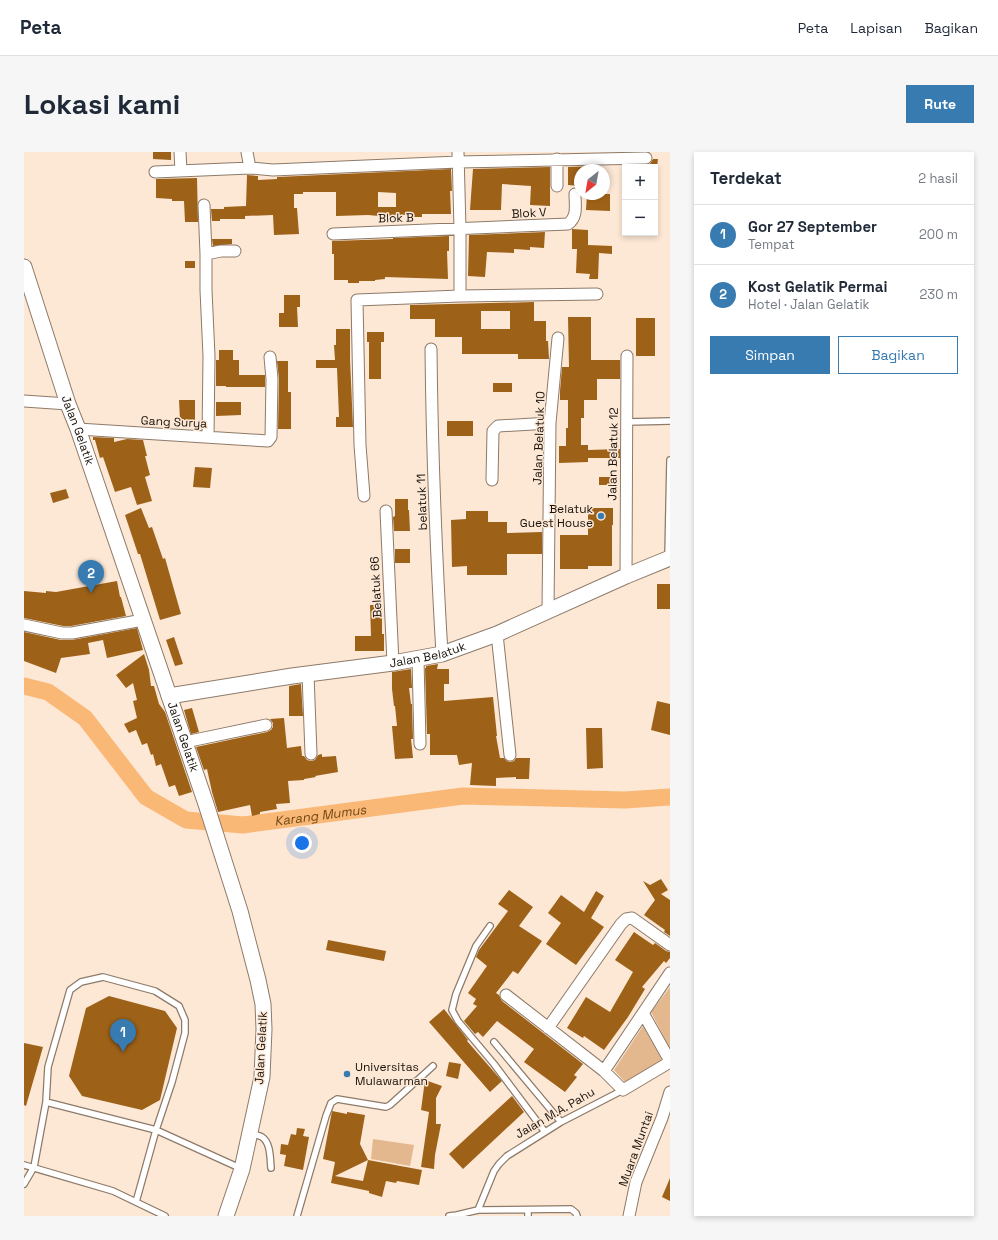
<!DOCTYPE html>
<html lang="id">
<head>
<meta charset="utf-8">
<style>
  :root { --surface:#fff; --page:#f6f6f7; --text:#1f2937; --muted:#747a83; --line:#e0e1e3; --accent:#377bb0 }
  body { margin:0; font-family:"Space Grotesk",sans-serif; background:var(--page); color:var(--text) }
  .controls { position:absolute; right:12px; top:12px; display:grid; overflow:hidden; border-radius:0px; box-shadow:0 2px 6px #0003 }
  .controls button { width:36px; height:36px; display:grid; place-items:center; padding:0; border:0; border-bottom:1px solid var(--line); background:var(--surface); color:var(--text); font:20px sans-serif }
  .compass { position:absolute; left:550px; top:12px; width:36px; height:36px; border-radius:50%; background:var(--surface); box-shadow:0 2px 6px #0003; rotate:211deg }
  .you { position:absolute; left:278px; top:691px; width:14px; height:14px; margin:-10px; border:3px solid #fff; border-radius:50%; background:#1a73e8; box-shadow:0 0 0 6px #1a73e833 }
  .badge { display:grid; place-items:center; width:26px; height:26px; border-radius:50%; background:var(--accent); color:#fff; font-size:13px; font-weight:700 }
  .pin { position:absolute; translate:-50% -33px; filter:drop-shadow(0 1px 2px #0008) }
  .pin::after { content:''; position:absolute; top:21px; width:14px; height:12px; background:inherit; clip-path:polygon(0 0,100% 0,50% 100%) }
  .list { margin:0; padding:0; list-style:none }
  h2 { display:flex; justify-content:space-between; align-items:center; height:52px; margin:0; padding:0 16px; font-size:17px }
  h2 small { font-size:13px; font-weight:400; color:var(--muted) }
  .list li { display:grid; grid-template-columns:26px 1fr auto; gap:12px; align-items:center; box-sizing:border-box; height:60px; padding:0 16px; border-top:1px solid var(--line) }
  .list b { display:block; font-size:15px; white-space:nowrap }
  .list p { margin:0; font-size:13px; white-space:nowrap; color:var(--muted) }
  .list em { font-size:13px; font-style:normal; color:var(--muted) }
  .actions { display:flex; gap:8px; padding:12px 16px }
  .actions a { flex:1; padding:9px 0; border:1px solid var(--accent); border-radius:0px; text-align:center; font-size:14px; color:var(--accent) }
  .actions .main { background:var(--accent); color:#fff }
  .map { position:relative; flex:none; width:646px; height:1064px; overflow:hidden; border-radius:0px }
  header { display:flex; align-items:center; gap:24px; box-sizing:border-box; height:56px; padding:0 20px; background:var(--surface); border-bottom:1px solid var(--line) }
  header strong { font-size:19px }
  nav { display:flex; gap:22px; margin-inline-start:auto; font-size:14px }
  .intro { display:flex; align-items:center; justify-content:space-between; box-sizing:border-box; height:96px; padding:0 24px }
  h1 { margin:0; font-size:28px }
  .button { padding:10px 18px; border-radius:0px; background:var(--accent); color:#fff; font-size:14px; font-weight:700 }
  main { display:flex; gap:24px; padding:0 24px }
  aside { flex:1; background:var(--surface); border-radius:0px; box-shadow:0 2px 6px #0003 }
  .map>svg:first-child { display:block }
  .green { fill:#e4b88e }
  .lines { fill:none; stroke-linecap:round; stroke-linejoin:round }
  .river { stroke:#fab876; stroke-width:17 }
  .building { fill:#9d6118; fill-rule:evenodd }
  .lane-casing { stroke:#8d7a69; stroke-width:8 }
  .street-casing { stroke:#8d7a69; stroke-width:13 }
  .secondary-casing { stroke:#8d7a69; stroke-width:17 }
  .lane { stroke:#fff; stroke-width:5.5 }
  .street { stroke:#fff; stroke-width:11 }
  .secondary { stroke:#fff; stroke-width:15 }
  .poi-dot { fill:#377bb0; stroke:#fde8d5; stroke-width:1.5 }
  .labels { text-anchor:middle; dominant-baseline:central; stroke-width:3; stroke-linejoin:round; paint-order:stroke }
  .street-label { font-size:12px; fill:#19120b; stroke:#fde8d5 }
  .poi-label { font-size:12px; fill:#19120b; stroke:#fde8d5; text-anchor:end }
  .water-label { font-size:13px; font-style:italic; fill:#704614; stroke:#fde8d5 }
</style>
</head>
<body>
<header>
<strong>Peta</strong>
<nav><a>Peta</a><a>Lapisan</a><a>Bagikan</a></nav>
</header>
<div class="intro"><h1>Lokasi kami</h1><a class="button">Rute</a></div>
<main>
<div class="map">
<svg width="646" height="1064" viewBox="0 0 646 1064">
  <rect width="100%" height="100%" fill="#fde8d5"/>
  <path class="green" d="M646,835v62l-19,-37z
    M619,874l19,34 -37,22 -11,-12z
    M349,987l41,6 -4,21 -39,-7z"/>
  <g class="lines">
    <path class="river" id="s1" d="M0,534l24,6 37,26 61,79 40,23 57,5 220,-29 162,4 45,-3"/>
  </g>
  <path class="building" d="M129,0h18v8l-18,-1z
    M629,7h5l-1,8h-10v-2l3,-1z
    M571,14v4h-15v16l-12,-1v-18z
    M526,15v39l-20,-1 1,-19 -29,-2 -1,26h-31l3,-41z
    M427,17l1,22h-2l1,23h-29v3h-12v-2h-17v2h-14v-1l-11,-1 -32,1v-24h-33v2h-9v14h3l2,26 -25,1 -1,-20 -28,1v3h-25v2h-8l-1,-12h13v-2l22,-1 1,-31 11,1v4l19,-1v-2zM354,40l18,1v14h-18z
    M173,26l1,44h-13l-1,-21h-12v-2l-16,-1v-19z
    M563,42h23v17l-24,-1z
    M548,77l16,1v15l24,1v8l-13,-1 -1,26h-9l1,-5 -14,-1 1,-24h-5z
    M521,80l-1,16 -14,-1v3l-16,-1v4l-27,-1 -2,25 -17,-1 1,-41z
    M425,84v15h-2l1,28 -63,-2v2l-10,1v1h-16v2h-11v-3h-14v-26h-2v-13l61,-2v-1z
    M188,87h20v5l-19,2z
    M161,109h10v7h-10z
    M260,143h16v12h-3l1,20h-19v-14h5z
    M510,150v19h12v20h2l1,18h-31v-5h-56v-17h-27v-18h-25v-14zM457,159h29v18h-29z
    M544,165h23v43h29v19h-23v21h-13v18h-3v27h7v5l32,-1v9h-32v4l-29,1v-17h7v-18h2v-28h-8v-9l2,-24h7z
    M612,166h19v38h-19z
    M312,177h14v30l3,68h-17v-10h3l-2,-49h-21v-8h19l-1,-15h2z
    M343,180h17v10h-3v37h-12v-37h-2z
    M195,198h14v10h6v15h26v12h-39v-1h-10v-26h3z
    M253,209h11v31h3v37h-13l1,-50z
    M469,231h19v9h-19z
    M155,248h16v20h-15z
    M192,250h25v13l-25,1z
    M423,269h26v15h-26z
    M69,285l21,1v4l13,-3 16,1 4,16h-2l5,19 -5,2 7,24 -15,4 -6,-18 -16,5 -12,-35 -3,1 -5,-18h-2z
    M171,315l17,1 -2,20 -17,-1z
    M575,325h14v8h-14z
    M42,337l3,9 -16,5 -3,-10z
    M371,347h13v11h1l1,21h-16l-1,-14 2,-1z
    M117,356l8,20 3,-1 11,32 2,-1 16,56 -21,6 -20,-66h-2l-13,-39z
    M564,356h25v17h-1v41h-24v3h-28v-34h28z
    M442,359h22v11h19v11l35,-1v22h-35v21h-40v-9l-15,1 -1,-47 15,-1z
    M371,397h15v14h-15z
    M93,429l3,16h1l5,19 -55,10h-8l-39,-8v-27l22,2v-2l10,1z
    M633,432h13v25h-13z
    M346,453h12v29h2v17h-29v-15h16z
    M113,476l6,22 -36,8 -4,-18 -15,3 2,11 -29,4 -5,15 -32,-12v-29l37,8h11z
    M150,485l9,27 -8,2 -9,-26z
    M120,502l5,16 2,16h3l5,18 6,8 27,80 -13,4 -4,-11 -6,2 -8,-23 -5,2 -3,-12 -2,1 -4,-12 -5,2 -6,-15 -7,3 -5,-9 13,-6 -4,-17 4,-1 -4,-17 -7,5 -10,-13z
    M414,512l-1,5h12v15h-5v17l49,-4 4,39h-1l4,22h4l3,3 3,1 4,-1 2,-3h14l-1,21h-13v-2l-20,1v8l-26,-1 2,-22 -13,2 -2,-10h-27v-21h-3l-2,-66h1v-2z
    M387,517l1,19h-3l2,16h1l1,35h-2l2,19 -18,1 -3,-33h5l-2,-20h-1l-2,-17v-17z
    M277,532l2,32h-14v-30z
    M633,549l13,3v31l-19,-5z
    M168,556l7,24 -8,2 -7,-24z
    M260,566l3,30 14,-2 1,10h2l3,4 4,1 4,-1 3,-5 4,-1v3l14,-1 2,16 -23,4 1,1 -12,2v1l-16,1 2,22 -14,1 1,5 -17,3v2l-8,2 -2,-11 -32,7 -6,-20 -5,-23 -3,1 -8,-23 71,-15 4,-2 2,-3v-4l-3,-4z
    M562,576h16l1,40 -16,1z
    M637,727l7,11 -7,4 9,6v36l-6,-4 1,-2 -21,-15 11,-15 -12,-19 7,4z
    M485,738l24,17 -14,19 23,15 -24,33 -5,-3 -17,22 3,2 3,6 81,63 -9,11 3,2 -12,15 -41,-30 10,-13 -37,-28 -14,16 -5,-5 -3,2 -11,-13 13,-15 -4,-2 3,-5 -8,-6 19,-27 -11,-9 3,-7 29,-39 -10,-7z
    M572,739l8,5 -13,22 13,9 -28,38 -30,-21 15,-21 -13,-10 13,-18 23,17z
    M610,780l19,13 2,-2 11,8 4,1v6l-4,5 -2,-2 -22,26 3,2 -17,28 -24,33 -20,-14 -1,2 -16,-10 19,-31 24,15 23,-40 -18,-12z
    M304,788l58,11 -2,10 -58,-11z
    M85,844l56,15 12,17 -17,72 -18,10 -60,-14 -13,-20 17,-68z
    M420,857l24,31 -1,1 35,40 -12,11 -61,-70z
    M0,891l19,4 -17,59 -2,-1z
    M425,910l12,2 -3,15 -12,-3z
    M401,928l17,6 -6,12v26h5l-6,31 -1,14 -13,-2 8,-55 -8,-2z
    M488,944l12,16 -61,57 -14,-15z
    M308,959l15,3v-2l18,3 -5,29 8,16 54,10 -3,15 -22,-4 -1,2 -10,-2 -4,16 -13,-4v-2l-38,-8 4,-21 -12,-3zM344,1008l-5,21 -28,-5z
    M273,976l8,1 -2,7 6,1 -6,33 -19,-4 2,-11 -6,-1 1,-10 7,1 3,-11 5,1z
    M646,1026v23l-8,-4z"/>
  <g class="lines">
    <defs>
      <path id="lane" d="M603,270l43,-1
        M644,405l2,-97
        M466,774l-14,20 -20,48 -4,16 6,11 36,43 51,68
        M470,890l67,80
        M22,950l110,28 86,39
        M226,981c3,2 9,2 12,4 9,6 8,22 9,31
        M0,1013l89,26 52,25
        M0,1032l10,-17 12,-65 2,-35 22,-77 11,-8 22,-5 52,14 24,15 6,14v13l-13,49 -16,48 -20,72
        M454,1058l16,-39 5,-7 8,-8 54,-34 62,-32
        M273,1064l29,-100 5,-13 6,-4 49,8 4,-2 43,-39
        M425,1064l8,-1 21,-5 93,-1 5,4 1,3
        M504,1064v-6"/>
      <path id="street" d="M156,0l1,19
        M223,0l3,16
        M434,0l2,77v67
        M533,7v27
        M131,20l95,-4 23,2 185,-8 188,-4
        M180,53l2,49
        M309,82l235,-10c10,-7 7,-19 7,-30
        M407,197c1,102 5,203 11,305
        M0,249l44,3
        M54,277l190,12 3,-4 1,-58 -2,-22
        M184,285l1,-81 -3,-66v-36l15,-3h14
        M468,328l1,-49 5,-5 52,-3
        M340,344l-4,-51 -3,-145 103,-4 137,-2
        M362,359l7,152
        M602,424l1,-220
        M524,459l2,-188 8,-85
        M0,473l38,8h10l71,-13
        M473,482l13,121
        M394,507l2,85
        M284,522l3,80
        M161,590l81,-17
        M482,843l98,76 19,19 47,-28
        M619,861l27,48
        M524,876l73,-104 5,-5 6,-1 38,27
        M580,919l66,-98
        M605,1064l7,-34 26,-64 8,-26"/>
      <g id="secondary">
        <path id="s2" d="M0,115l44,137 10,25 128,375 34,107 18,69 5,24 1,25 -2,48 -20,92 -16,47"/>
        <path id="s3" d="M145,544l123,-20 101,-13 49,-9 55,-20 129,-58 44,-18"/>
      </g>
    </defs>
    <use href="#lane" class="lane-casing"/>
    <use href="#street" class="street-casing"/>
    <use href="#secondary" class="secondary-casing"/>
    <use href="#lane" class="lane"/>
    <use href="#street" class="street"/>
    <use href="#secondary" class="secondary"/>
  </g>
  <g class="poi-dot">
    <circle cx="577" cy="364" r="4"/>
    <circle cx="323" cy="922" r="4"/>
  </g>
  <g class="labels">
    <g class="street-label">
      <text transform="translate(505 61) rotate(-3)">Blok V</text>
      <text transform="translate(372 66) rotate(-2)">Blok B</text>
      <text transform="translate(150 270) rotate(3)">Gang Surya</text>
      <text stroke="none"><textPath href="#s2" startOffset="172">Jalan Gelatik</textPath></text>
      <text transform="translate(515 286) rotate(-88)">Jalan Belatuk 10</text>
      <text transform="translate(589 302) rotate(-89)">Jalan Belatuk 12</text>
      <text transform="translate(398 350) rotate(-92)">belatuk 11</text>
      <text transform="translate(352 435) rotate(-93)">Belatuk 66</text>
      <text stroke="none"><textPath href="#s3" startOffset="262">Jalan Belatuk</textPath></text>
      <text stroke="none"><textPath href="#s2" startOffset="496">Jalan Gelatik</textPath></text>
      <text transform="translate(237 896) rotate(-87)">Jalan Gelatik</text>
      <text transform="translate(531 961) rotate(-30)">Jalan M.A. Pahu</text>
      <text transform="translate(612 997) rotate(-70)">Muara Muntai</text>
    </g>
    <g class="poi-label">
      <text x="569" y="357">Belatuk<tspan x="569" dy="14">Guest House</tspan></text>
      <text x="331" y="915" text-anchor="start">Universitas<tspan x="331" dy="14">Mulawarman</tspan></text>
    </g>
    <g class="water-label">
      <text stroke="none"><textPath href="#s1" startOffset="351">Karang Mumus</textPath></text>
    </g>
  </g>
</svg>
<div class="controls">
<button>+</button>
<button>−</button>
</div>
<svg class="compass" viewBox="-18 -18 36 36"><path d="M0-13l5 13h-10z" fill="#e53935"/><path d="M0 13l5-13h-10z" fill="#747a83"/></svg>
<div class="you"></div>
<div class="pin badge" style="left:99px;top:900px">1</div>
<div class="pin badge" style="left:67px;top:441px">2</div>
</div>
<aside>
<h2>Terdekat<small>2 hasil</small></h2>
<ul class="list">
<li><span class="badge">1</span><div><b>Gor 27 September</b><p>Tempat</p></div><em>200 m</em></li>
<li><span class="badge">2</span><div><b>Kost Gelatik Permai</b><p>Hotel · Jalan Gelatik</p></div><em>230 m</em></li>
</ul>
<div class="actions"><a class="main">Simpan</a><a>Bagikan</a></div>
</aside>
</main>
</body>
</html>
